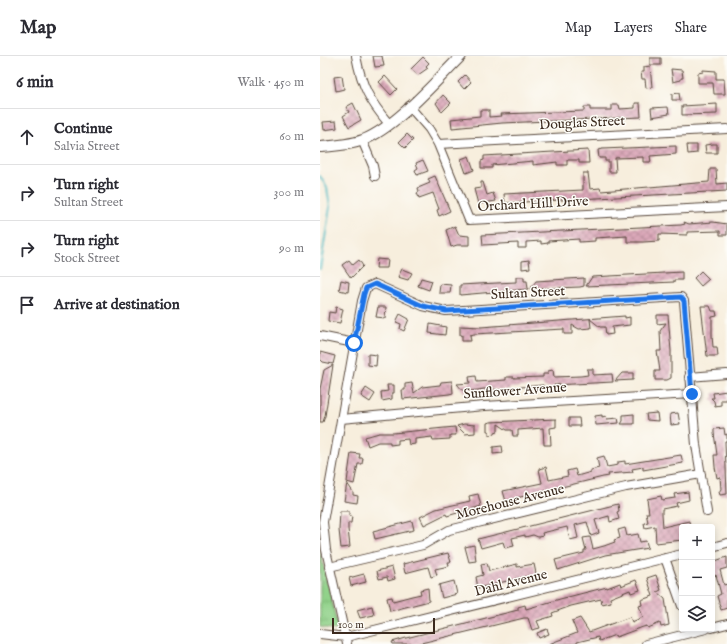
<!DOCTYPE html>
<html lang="en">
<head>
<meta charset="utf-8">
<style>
  :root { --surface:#fff; --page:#f7f7f7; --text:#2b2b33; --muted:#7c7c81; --line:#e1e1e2 }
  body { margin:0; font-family:"IM FELL English",serif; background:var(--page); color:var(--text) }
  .controls { position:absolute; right:12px; bottom:12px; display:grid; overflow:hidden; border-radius:4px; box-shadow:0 2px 10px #0003 }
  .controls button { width:36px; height:36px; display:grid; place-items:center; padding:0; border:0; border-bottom:1px solid var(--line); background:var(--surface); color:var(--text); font:20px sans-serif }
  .scale { position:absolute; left:12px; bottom:10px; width:103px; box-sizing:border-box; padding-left:4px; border:2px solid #3b2a1e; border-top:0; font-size:11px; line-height:14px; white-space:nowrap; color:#3b2a1e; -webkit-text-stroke:3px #fdfcf7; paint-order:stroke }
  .stop { position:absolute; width:12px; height:12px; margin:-9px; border:3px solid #1a73e8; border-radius:50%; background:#fff }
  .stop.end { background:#1a73e8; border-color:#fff; box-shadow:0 1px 4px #0008 }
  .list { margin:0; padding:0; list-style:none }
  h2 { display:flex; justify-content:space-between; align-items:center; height:52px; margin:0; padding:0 16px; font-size:17px }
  h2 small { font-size:13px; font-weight:400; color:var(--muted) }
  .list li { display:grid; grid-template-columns:26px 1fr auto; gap:12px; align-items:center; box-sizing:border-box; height:56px; padding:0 16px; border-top:1px solid var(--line) }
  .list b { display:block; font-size:15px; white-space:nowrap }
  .list p { margin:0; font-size:13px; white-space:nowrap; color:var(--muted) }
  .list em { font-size:13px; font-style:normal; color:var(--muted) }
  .icon { flex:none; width:22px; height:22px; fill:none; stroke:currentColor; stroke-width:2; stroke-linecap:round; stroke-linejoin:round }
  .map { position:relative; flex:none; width:407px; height:588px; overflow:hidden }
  header { display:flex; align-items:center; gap:24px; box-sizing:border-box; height:56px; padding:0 20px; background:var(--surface); border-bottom:1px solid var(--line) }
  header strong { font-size:19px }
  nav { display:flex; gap:22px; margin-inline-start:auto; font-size:14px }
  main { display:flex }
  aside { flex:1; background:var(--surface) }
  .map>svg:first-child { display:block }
  .park { fill:url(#park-tufts); stroke:#667e54 }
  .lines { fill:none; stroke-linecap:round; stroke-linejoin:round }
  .stream { stroke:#49b8c0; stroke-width:2 }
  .building { fill:url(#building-cross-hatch) }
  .minor-casing { stroke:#57473b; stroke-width:10 }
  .tertiary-casing { stroke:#57473b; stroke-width:12 }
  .minor { stroke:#fff; stroke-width:8 }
  .tertiary { stroke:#fff; stroke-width:10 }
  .route { stroke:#1a73e8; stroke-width:5 }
  .labels { text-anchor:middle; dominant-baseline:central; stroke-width:3; stroke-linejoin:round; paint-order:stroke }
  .street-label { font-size:14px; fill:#3b2a1e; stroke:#fdfcf7 }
</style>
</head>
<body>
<header>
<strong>Map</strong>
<nav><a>Map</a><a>Layers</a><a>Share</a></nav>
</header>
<main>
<aside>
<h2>6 min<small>Walk · 450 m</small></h2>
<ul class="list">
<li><svg class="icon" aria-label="ahead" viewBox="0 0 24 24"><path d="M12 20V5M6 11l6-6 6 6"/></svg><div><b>Continue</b><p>Salvia Street</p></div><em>60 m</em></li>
<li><svg class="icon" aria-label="right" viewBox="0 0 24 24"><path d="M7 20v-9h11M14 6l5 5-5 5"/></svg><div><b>Turn right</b><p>Sultan Street</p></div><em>300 m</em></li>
<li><svg class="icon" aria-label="right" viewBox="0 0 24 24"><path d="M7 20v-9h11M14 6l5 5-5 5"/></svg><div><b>Turn right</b><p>Stock Street</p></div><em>90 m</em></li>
<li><svg class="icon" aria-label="arrive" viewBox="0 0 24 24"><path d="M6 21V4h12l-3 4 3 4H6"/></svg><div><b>Arrive at destination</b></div></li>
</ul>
</aside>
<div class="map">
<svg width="407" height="588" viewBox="0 0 407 588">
  <defs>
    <pattern id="park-tufts" width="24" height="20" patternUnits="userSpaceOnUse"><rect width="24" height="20" fill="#91d28a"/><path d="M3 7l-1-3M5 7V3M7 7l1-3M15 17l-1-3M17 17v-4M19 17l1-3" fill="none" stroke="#7eb477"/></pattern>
    <pattern id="building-cross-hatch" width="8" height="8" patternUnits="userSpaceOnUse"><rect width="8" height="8" fill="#dba8b9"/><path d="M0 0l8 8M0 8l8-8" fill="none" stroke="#b38996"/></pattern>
  </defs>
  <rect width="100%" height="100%" fill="#fdfcf7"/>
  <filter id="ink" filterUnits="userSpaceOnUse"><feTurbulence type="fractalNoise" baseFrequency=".025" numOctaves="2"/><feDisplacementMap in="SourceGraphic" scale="8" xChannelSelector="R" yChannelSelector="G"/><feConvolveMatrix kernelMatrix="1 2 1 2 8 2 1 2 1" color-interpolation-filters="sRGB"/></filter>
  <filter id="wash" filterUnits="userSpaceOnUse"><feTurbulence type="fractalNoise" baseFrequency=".012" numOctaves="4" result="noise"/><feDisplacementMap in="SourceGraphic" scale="16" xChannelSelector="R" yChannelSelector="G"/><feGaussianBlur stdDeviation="0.9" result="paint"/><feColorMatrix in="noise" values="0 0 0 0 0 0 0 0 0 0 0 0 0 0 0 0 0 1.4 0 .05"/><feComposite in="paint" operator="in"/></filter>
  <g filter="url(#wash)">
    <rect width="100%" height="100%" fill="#f7eedd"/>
    <path class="park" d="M0,494l18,78 -2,2 -16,-3z"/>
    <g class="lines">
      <path class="stream" d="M0,120l7,12 3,19 -10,62"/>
    </g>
    <g id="blocks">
      <path class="building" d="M53,0h9l2,10 -9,1z
        M103,1l6,6 -3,3 2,2 -10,7 -7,-6z
        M330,2h11v7h-11z
        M330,10l2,21 -6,1 -1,-9h-3l-1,-7h3v-5z
        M351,13l11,1 1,8h-2v2l-8,2z
        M383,14l13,1v8h8l1,15h-11l-1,-11h-15v-10l5,-1z
        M145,19l6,7 -7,7 -6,-7z
        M22,20l2,13 -8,2 -2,-14z
        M65,20l12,13 -6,6 -12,-13z
        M359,37l1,7h-8v-6z
        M123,39l8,8 -9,9 -6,-9z
        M33,47l8,17 -12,7 -6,-11 6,-4 -3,-5z
        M315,47h5l1,14 -139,6 -50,5 -1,-9 29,-3v-6h9v7l13,-1 -1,-2 83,-3v-4h6v3h22v-5h7l1,4 15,-1z
        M397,48v10l-35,1v-9z
        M348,51l1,7 -17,3 -1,-9z
        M16,65l1,7 -13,2 -1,-8z
        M87,78l6,6 -8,8 -6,-6z
        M393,88h4v9h-11l-1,-8z
        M367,89h10v8l-9,1z
        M356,90v8l-26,2 1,6h-8v-5l-28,1 1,14h-7v-11h-4v-3h-6l-1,-8 4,-1z
        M268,94l1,13h-10v-3h-12v5h-10v-3l-24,3v-4l-41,4v3h-11v-7l3,-1v-4z
        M149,100l5,14 -8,3 -5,-14z
        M103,104l5,11 -11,4 -2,-5 3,-2 -2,-5z
        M390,113h6l1,15 10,-1v8l-222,12 -1,-9 79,-4v-17h5l2,16 10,-1 1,3 108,-9z
        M115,120l15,35 -11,5 -2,-6 2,-1 -6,-16 -14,5 -2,-5 2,-1 -1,-4 12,-5 -2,-4z
        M161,126h2l4,13 6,-2 3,8 -18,3 -4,-15 7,-1z
        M364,166l5,2 24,-2 14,2v11h-7v-4l-33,1v3l-28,-1v7l-16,1h-16v-6l-32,2v3l-16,1v-3l-31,2v2l-7,1v-3l-15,1v6h-8v-5l-35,2 -1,-10 199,-10 4,-1z
        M135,170l4,9 10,1v9h-12l-6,2 -5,-17z
        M57,203l11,1 -1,8h-11z
        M29,204l4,5 6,-5 4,6 -12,12 -9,-13z
        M209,204l1,8 -8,1v-8z
        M82,213l10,4 -4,7 -10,-3z
        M381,215l8,8 -8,7 -7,-8z
        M362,216v8h-8v2l-88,4 6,-9z
        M196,221h8v4h3l1,8 -68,6v-10l56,-3z
        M101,222l11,3 -3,9 -11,-4z
        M264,222v8l-4,1 -50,2 6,-8z
        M21,224l8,2 -1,10 -9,-2z
        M120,228l11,1 -1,8h-11z
        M381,250h9l2,5h4l1,5 -5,1v19l1,11h4l1,9h-11z
        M16,251l7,2 -3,14 -12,-2 1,-9 6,1z
        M58,251h8l-1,11 -9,-1z
        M80,258l9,5 -5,12 -4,-2 1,-5 -5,-2z
        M337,259h11l3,36v27l-4,2h-12v-9h5l-3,-20h4l-1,-20 6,-8 -9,1z
        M305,260v2l5,-1v8l-18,2 1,7 -7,1 -1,-8h-5l-10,-8 1,9 -12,1 -7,-4v9h-8v-5l-90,5 -4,1 1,6h-9v-6h-2v-9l21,1z
        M110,268l16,3 -1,8 -16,-2z
        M0,296l15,4 -2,8 -10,-2 -3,-3z
        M48,298l9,1 -1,11 -8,-1z
        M13,309l-8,51 -2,6h-3v-33l4,-19z
        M267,313h6v6l19,-1 1,8 -59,3v3h-6l-4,-1 -1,-2 -33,3v2l-26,-1 -20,3 -7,-8 13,-1 -1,-6 7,-1 1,6 29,-2v-3h8v1l29,-1v-3h5v-3l5,-1 1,7 27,-1 7,-1z
        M302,317h11v7l-18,1z
        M132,325l1,12 -4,1 -46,5 -1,-9h3v-6l7,-1 2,10 8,-6 18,-2 1,-3z
        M67,329h7v8h-2v6l-10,2 -1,-9 7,-1z
        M46,332l9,6 -5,8 -9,-6z
        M407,335v9h-6v5l-6,1 -1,-5 -3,-3h3l-1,-5z
        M337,357l1,8 -11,-1 -1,-6z
        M358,357l2,11 -9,1 -1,-11z
        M314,358v10h-13l2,-3v-6z
        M282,359v2l4,-1 1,3 11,-1 1,5 -23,2 -1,-9z
        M249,362h10l1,8h-11z
        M236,363v8l-6,1 1,17h-7l-1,-17 -25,2v6h-5l-1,-6h-5l-9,-6v7l-3,1v2l-6,1v-4h-2v-8l3,-1z
        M144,368l11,1v8l-10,1 -8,-8z
        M135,371l1,8h-6v4l-17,1 -1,-3 -17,2v5l-6,1 -1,-6 -10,1v4l-8,1v-3h-12l-10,4 -3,-9 14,-4h14z
        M404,372l1,7 2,-1v7h-2l2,53 -7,1 -1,-3 2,-3 -1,-12 -3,1 -2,-11 -1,-12h3l-3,-22v-4z
        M182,390l1,7 -10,1v-7z
        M31,397l9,1 -1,4h4l-1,6h-4l-4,20 -7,-2z
        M361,399l2,8 -40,7v-3l-11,2 1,3 -25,2 1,2 -6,1 -91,22 1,4 -6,2 -4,-14 39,-8 -3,-14 7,-2 3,13 19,-4 -1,-5 8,-2 2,7 14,-4v-2l8,-2 -2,-10 7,-2 3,11 11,-2v-3l7,-1v3z
        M27,427l6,9v3l5,1 -1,7 -13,-2z
        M368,436l1,8 -13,3 1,3 -15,3v5l1,13 26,-6 1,6h-8v13l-26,3 -1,-17 -10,2 -1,-5 4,-1 -2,-9h3l-2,-14 14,-3 1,4 13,-2 -1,-4z
        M158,438l3,12 -3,1 -31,9 -1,-2 -22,11 -4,-8 16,-8 34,-8 -1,-5z
        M298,448l1,7 -2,1 2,7 -9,3 -1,-6 -14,4 4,13 -8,3 -4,-14 -12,3 3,13 -8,2 -3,-13 -25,6 1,3 -5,1 -5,-2 -8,2v-2l-13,3 2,8 -9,2 -2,-6 -22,6 -3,-9z
        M20,455h9v5h3l-1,7h-3v6l2,18 -9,1 -2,-18z
        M92,465l2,9 -39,9 -2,-8z
        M305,472l2,8 11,-2 2,8 6,-1 2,7 -43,7 -47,15 -3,-10 29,-7v-3h2l-3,-12 7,-1 3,12 11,-3 11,-4 -1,-2 6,-2 -2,-8z
        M154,489l2,16 -7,1 -4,-15z
        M128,497l3,9h-3l1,4 -14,3 2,6 -6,2 -3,-10 -23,6 -2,-9z
        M407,501v11l-7,2 4,15 3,-1v24l-6,2 -4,-14 4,-2 -5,-19 -4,2v-15z
        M167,507l2,8 28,-7v3l17,-3 3,14 -8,1 -1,-3 -50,12 -2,-11 7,-2 -2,-11z
        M72,511l3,12 -7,2 -1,-4 -8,2 -2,-8z
        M44,518l2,8 -15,4 -2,-8z
        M336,519l5,15 -4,2 8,7 4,26 -8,2 -1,-4 -12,5 -1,-2 -4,1 -24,9 -3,1 -1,-2 -16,6 -1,-4 -21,5v2h-28l28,-11 -5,-12 8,-3 9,14 41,-15 2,5 11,-5 -4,-11 3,-1 -1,-5 12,-4 -6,-18z
        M316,524l4,10 -9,3 -1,-3 -20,8 1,4 -9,2 -1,-5 -30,7 -19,7 1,3 -16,5 3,7 -8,2 -4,-12h-4l-107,26h-24l-1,-2 14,-4 112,-28v-3l7,-2 1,4 34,-10 47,-12v1l13,-5 1,3z
        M134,525l3,13 -15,4 -3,-13z
        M108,532l1,13 -39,10 -3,-13 5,-1 1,4 19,-5 9,-2 -1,-4z
        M52,550l2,9 -14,3 -3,-8z
        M227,573l2,5 -10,4 -2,-5z"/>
    </g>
  </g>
  <g filter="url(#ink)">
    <use href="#blocks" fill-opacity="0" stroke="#57473b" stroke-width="1"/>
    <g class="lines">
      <defs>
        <path id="minor" d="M36,0c6,31 13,44 33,68
          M89,50l20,23 9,15 31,76 258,-13
          M42,84l11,26 2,10
          M118,88l289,-15
          M0,280l34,7
          M369,321l38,-3
          M21,363l143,-13 208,-12
          M392,491l15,-4
          M345,502l17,48
          M9,511l94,-22 26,-15 177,-43 75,-13
          M392,572l15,-4
          M0,578l26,3 336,-83
          M27,588l-21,-94 -3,-28 39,-221 4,-13 9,-4 48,22 23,5 235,-14 3,4 12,144 11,67
          M326,588l60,-15"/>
        <path id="tertiary" d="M0,91c14,-1 29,-2 43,-7 33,-13 72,-58 98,-84"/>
      </defs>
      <use href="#minor" class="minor-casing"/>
      <use href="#tertiary" class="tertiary-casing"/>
      <use href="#minor" class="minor"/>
      <use href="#tertiary" class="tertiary"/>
    </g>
  </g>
  <g class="lines" filter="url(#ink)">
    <path class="route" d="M34,287l10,-49 2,-6 9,-4 48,22 23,5 235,-14 3,4 8,93"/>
  </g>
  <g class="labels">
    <g class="street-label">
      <text transform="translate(262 67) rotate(-3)">Douglas Street</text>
      <text transform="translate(213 148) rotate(-3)">Orchard Hill Drive</text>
      <text transform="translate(208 237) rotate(-3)">Sultan Street</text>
      <text transform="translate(195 335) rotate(-4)">Sunflower Avenue</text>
      <text transform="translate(190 446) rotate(-14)">Morehouse Avenue</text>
      <text transform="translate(191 527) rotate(-14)">Dahl Avenue</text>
    </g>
  </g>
</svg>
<div class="controls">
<button>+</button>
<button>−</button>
<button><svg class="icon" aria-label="layers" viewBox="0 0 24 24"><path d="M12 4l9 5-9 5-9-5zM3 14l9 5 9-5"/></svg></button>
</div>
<div class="scale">100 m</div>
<div class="stop" style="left:34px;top:287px"></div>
<div class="stop end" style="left:372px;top:338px"></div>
</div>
</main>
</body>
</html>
